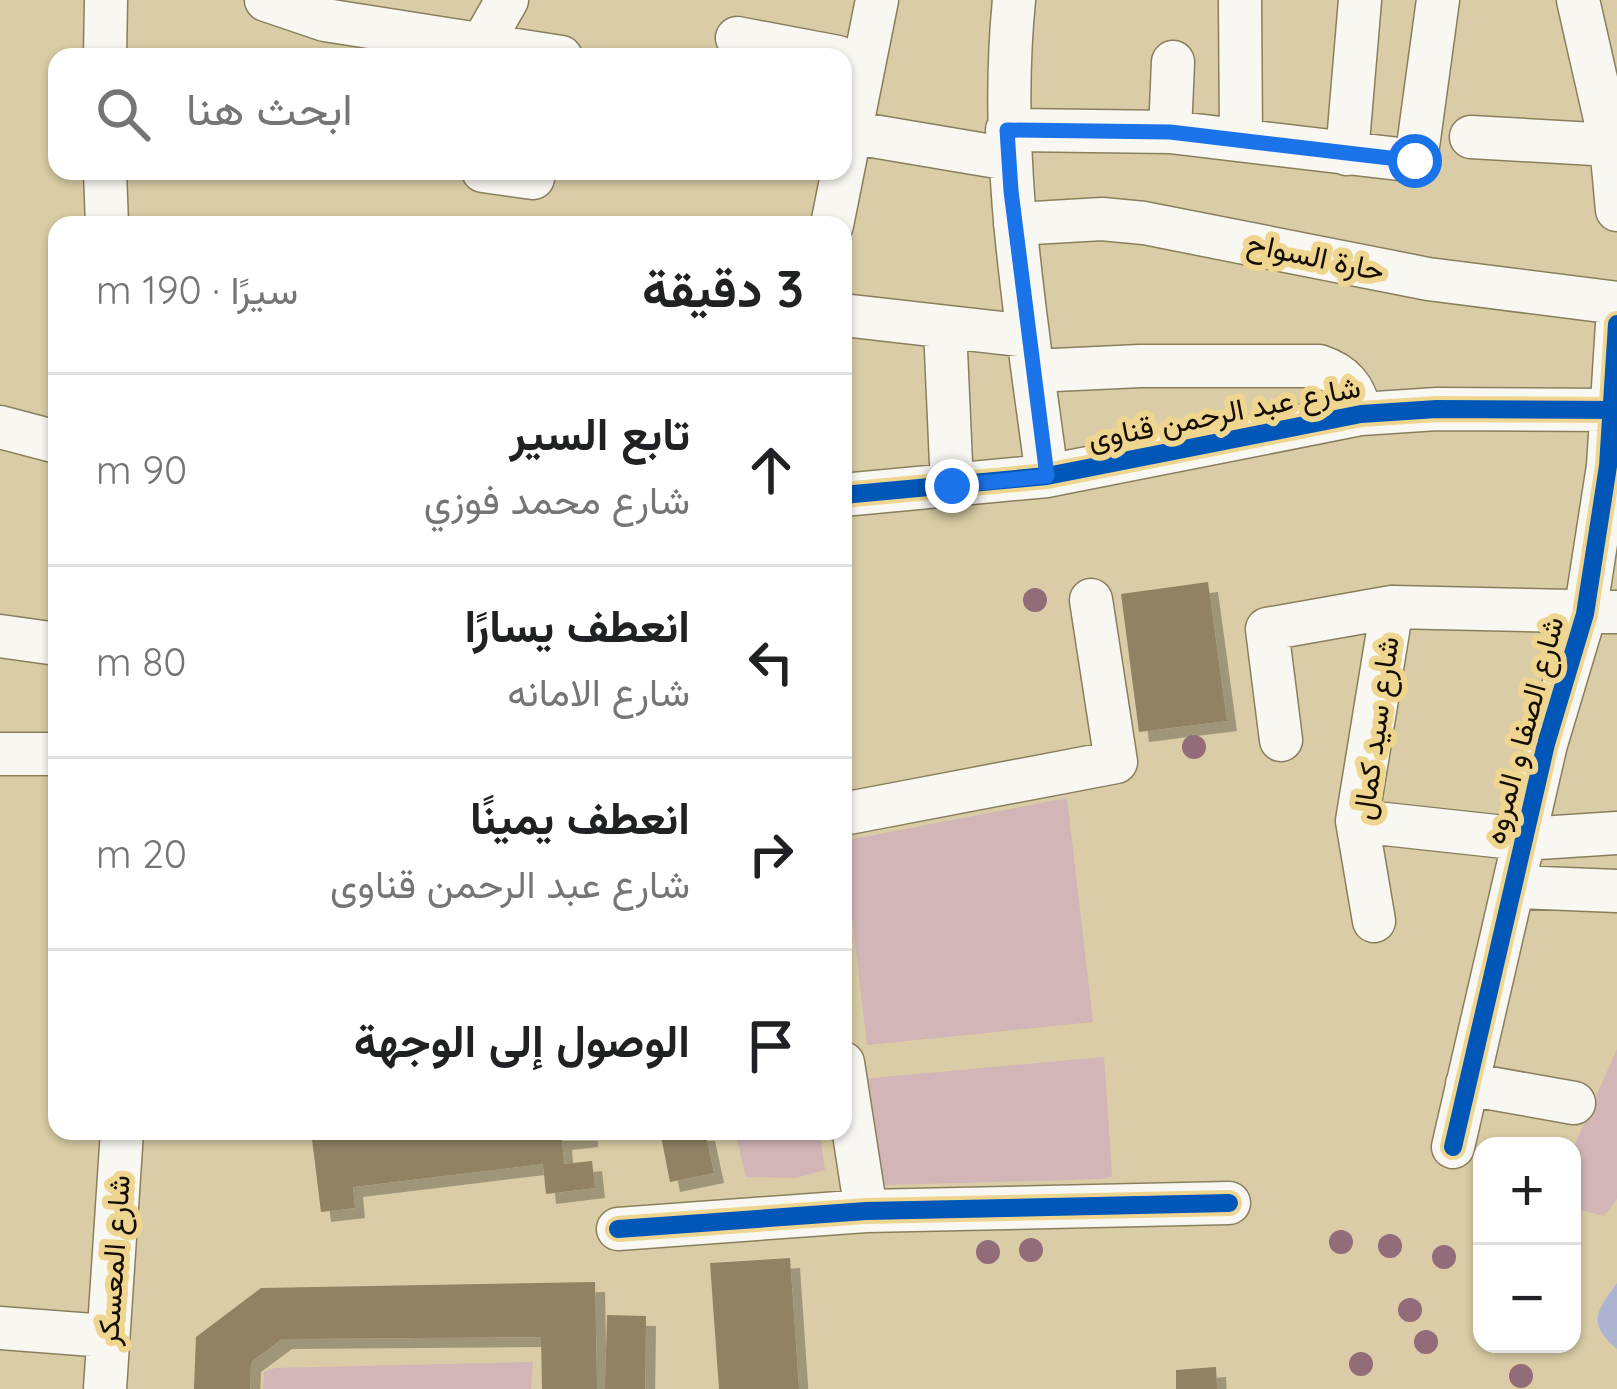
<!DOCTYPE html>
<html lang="ar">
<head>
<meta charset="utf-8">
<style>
  :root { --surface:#fff; --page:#f2f2f2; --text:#202124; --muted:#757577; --line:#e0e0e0 }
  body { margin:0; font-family:Quicksand,Vazirmatn,sans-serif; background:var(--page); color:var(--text); direction:rtl }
  .controls { position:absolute; right:36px; bottom:36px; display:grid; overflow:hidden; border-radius:24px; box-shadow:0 3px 9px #0004 }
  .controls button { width:108px; height:108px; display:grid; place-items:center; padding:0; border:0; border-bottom:3px solid var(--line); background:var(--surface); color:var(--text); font:60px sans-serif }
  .stop { position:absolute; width:36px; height:36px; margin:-27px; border:9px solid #1a73e8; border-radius:50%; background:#fff }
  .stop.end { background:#1a73e8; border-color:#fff; box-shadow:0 3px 12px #0008 }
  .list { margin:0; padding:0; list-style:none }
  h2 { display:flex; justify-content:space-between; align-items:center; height:156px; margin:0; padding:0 48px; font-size:51px }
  h2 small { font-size:39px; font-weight:400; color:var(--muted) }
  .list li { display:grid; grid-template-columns:78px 1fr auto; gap:36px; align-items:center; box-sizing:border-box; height:192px; padding:0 48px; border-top:3px solid var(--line) }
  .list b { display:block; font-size:45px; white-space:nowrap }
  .list p { margin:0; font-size:39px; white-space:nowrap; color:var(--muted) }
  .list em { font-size:39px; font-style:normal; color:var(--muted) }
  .icon { flex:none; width:66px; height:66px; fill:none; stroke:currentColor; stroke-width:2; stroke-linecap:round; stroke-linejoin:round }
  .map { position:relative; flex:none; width:1617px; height:1389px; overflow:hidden; direction:ltr }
  .search { position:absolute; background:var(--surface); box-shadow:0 3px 9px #0004; left:48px; top:48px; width:804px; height:132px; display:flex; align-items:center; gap:30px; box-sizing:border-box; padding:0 42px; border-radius:24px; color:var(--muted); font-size:45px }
  .panel { position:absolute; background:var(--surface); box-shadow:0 3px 9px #0004; left:48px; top:216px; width:804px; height:924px; border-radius:24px; direction:rtl }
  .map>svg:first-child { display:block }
  .green { fill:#d1b5b7 }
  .water { fill:#acb4d1 }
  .building { fill:#908264; filter:url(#shadow) }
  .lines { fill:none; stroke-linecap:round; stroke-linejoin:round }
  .minor-casing { stroke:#897f5d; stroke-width:45 }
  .minor { stroke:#f9f7f2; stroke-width:42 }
  .cycleway-casing { stroke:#efd690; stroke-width:26 }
  .cycleway { stroke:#0057b8; stroke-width:18 }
  .tree { fill:#936c79 }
  .route { stroke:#1a73e8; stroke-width:15 }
  .labels { text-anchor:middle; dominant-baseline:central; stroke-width:12; stroke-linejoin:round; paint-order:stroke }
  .street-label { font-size:30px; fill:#150e00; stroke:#efd690 }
</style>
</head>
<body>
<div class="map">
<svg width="1617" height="1389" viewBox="0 0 1617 1389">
  <defs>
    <filter id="shadow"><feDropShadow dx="10" dy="10" stdDeviation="0" flood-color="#0004"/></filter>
  </defs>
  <rect width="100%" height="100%" fill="#d9cca6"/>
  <path class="green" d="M1067,798l26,224 -226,23 -24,-204z
    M1617,1049v150l-13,17 -32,-8v-57z
    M1104,1057l8,119 -9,3 -216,6 -11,-3 -14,-103z
    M735,1131h84l6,39 -30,8 -49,-1z
    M533,1362l-2,27h-268l1,-17 11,-4z"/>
  <path class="water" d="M1617,1283v66c-30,-26 -21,-37 0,-66z"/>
  <path class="building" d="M1208,582l19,139 -88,11 -18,-138z
    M311,1131h277v6l-26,3 2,24 28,-3 3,27 -49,6 -3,-30 -190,23 2,21 -34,4z
    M660,1131h45l9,42 -44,9z
    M790,1258l9,131h-80l-9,-126z
    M595,1282l2,107h-55l-1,-52 -259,2 -31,23 -1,27h-56l2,-52 65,-49z
    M607,1315l39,1 -1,73h-40z
    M1216,1367l1,22h-41v-19z"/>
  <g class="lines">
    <defs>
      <path id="minor" d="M266,0l59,20 236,37
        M1014,0c-16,160 12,317 33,476
        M1240,0l1,139
        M1578,0l33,145 6,65
        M737,38l101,19
        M482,44l25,-44
        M105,57l1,-57
        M1007,130l163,2 246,29 22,-161
        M843,131l166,28
        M1170,132l3,-70
        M1471,137l140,8
        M1347,154l13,-154
        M105,171l2,54
        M483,171l50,7
        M1015,224l87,-5 42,4 284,56 189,24
        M832,225l45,-225
        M843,315l185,21
        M945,328l7,158
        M1033,371l107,-5h179c25,8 36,22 42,48
        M0,427l57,15
        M843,495l204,-19 314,-62 76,-5 180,1
        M0,636l57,8
        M1281,740l-14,-111 125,-22 225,5
        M0,754h57
        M843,814l273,-52 -25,-162
        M1357,821l166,18 94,-6
        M1515,887l102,4
        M1374,921l-17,-100 35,-214
        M843,1063l23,148
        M1467,1084l107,19
        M1453,1147l93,-403 39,-130 23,-148 9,-142
        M618,1229l248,-18 363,-8
        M0,1328l106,8
        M105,1389l17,-258"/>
    </defs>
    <use href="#minor" class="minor-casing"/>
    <use href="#minor" class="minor"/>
    <defs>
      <path id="cycleway" d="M843,495l204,-19 314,-62 76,-5 180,1
        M1453,1147l93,-403 39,-130 23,-148 9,-142
        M618,1229l248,-18 363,-8"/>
    </defs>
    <use href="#cycleway" class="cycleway-casing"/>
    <use href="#cycleway" class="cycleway"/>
  </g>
  <g class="tree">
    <circle cx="1035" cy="600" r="12"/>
    <circle cx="1194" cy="747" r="12"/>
    <circle cx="1341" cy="1242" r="12"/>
    <circle cx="1390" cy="1246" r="12"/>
    <circle cx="1031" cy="1250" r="12"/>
    <circle cx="988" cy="1252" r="12"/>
    <circle cx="1444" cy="1257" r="12"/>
    <circle cx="1410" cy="1310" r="12"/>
    <circle cx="1426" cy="1342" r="12"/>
    <circle cx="1361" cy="1364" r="12"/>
    <circle cx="1521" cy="1376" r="12"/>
  </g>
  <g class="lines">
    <path class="route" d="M952,486l95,-10 -36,-285 -4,-61 163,2 245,29"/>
  </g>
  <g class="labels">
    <g class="street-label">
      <text transform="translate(1316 256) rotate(12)">حارة السواح</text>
      <text transform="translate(1224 412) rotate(-11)">شارع عبد الرحمن قناوى</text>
      <text transform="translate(1375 728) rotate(-82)">شارع سيد كمال</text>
      <text transform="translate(1523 730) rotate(-75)">شارع الصفا و المروه</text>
      <text transform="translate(113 1260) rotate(-86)">شارع المعسكر</text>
    </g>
  </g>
</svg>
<div class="controls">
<button>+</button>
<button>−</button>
</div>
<div class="stop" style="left:1415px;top:161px"></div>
<div class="stop end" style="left:952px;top:486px"></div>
<div class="search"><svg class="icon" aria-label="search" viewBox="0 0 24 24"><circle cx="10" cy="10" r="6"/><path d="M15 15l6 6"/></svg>ابحث هنا</div>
<section class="panel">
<h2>3 دقيقة<small>سيرًا · 190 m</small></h2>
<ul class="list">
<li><svg class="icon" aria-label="ahead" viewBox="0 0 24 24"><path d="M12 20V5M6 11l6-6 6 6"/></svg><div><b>تابع السير</b><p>شارع محمد فوزي</p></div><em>90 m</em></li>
<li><svg class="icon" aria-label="left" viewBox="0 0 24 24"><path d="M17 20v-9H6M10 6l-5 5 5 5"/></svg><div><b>انعطف يسارًا</b><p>شارع الامانه</p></div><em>80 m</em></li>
<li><svg class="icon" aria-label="right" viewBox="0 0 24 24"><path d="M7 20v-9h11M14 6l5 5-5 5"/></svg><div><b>انعطف يمينًا</b><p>شارع عبد الرحمن قناوى</p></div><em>20 m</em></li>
<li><svg class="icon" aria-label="arrive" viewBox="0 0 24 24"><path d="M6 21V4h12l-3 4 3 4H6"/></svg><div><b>الوصول إلى الوجهة</b></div></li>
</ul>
</section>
</div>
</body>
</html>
